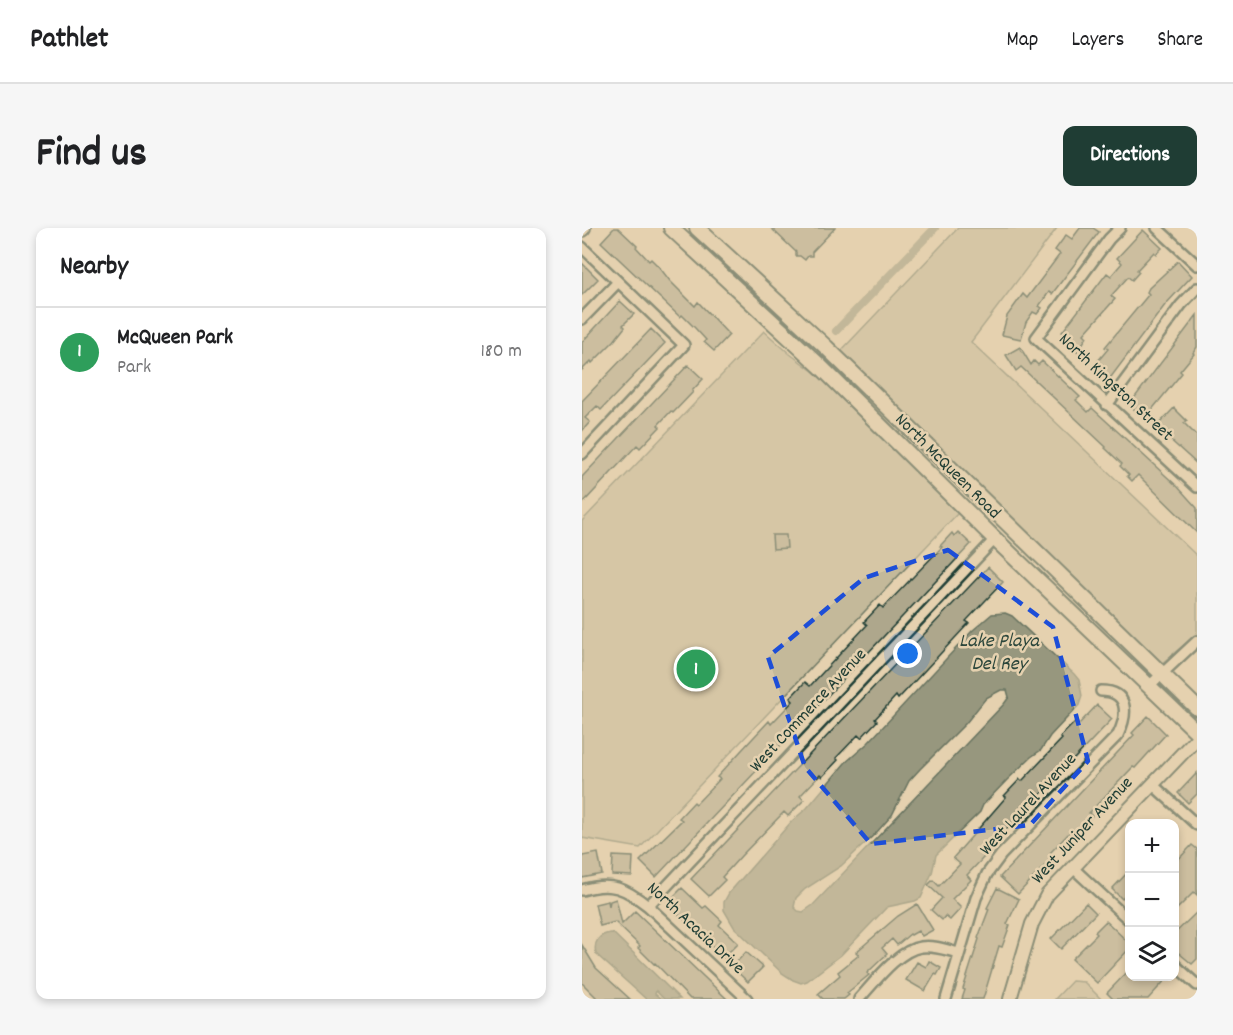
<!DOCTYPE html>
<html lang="en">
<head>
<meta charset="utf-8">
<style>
  :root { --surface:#fff; --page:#f6f6f6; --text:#202124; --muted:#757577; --line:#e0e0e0; --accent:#1f3d34 }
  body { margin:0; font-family:Dekko,sans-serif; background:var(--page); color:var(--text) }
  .controls { position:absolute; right:18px; bottom:18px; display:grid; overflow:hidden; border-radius:12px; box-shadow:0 3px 9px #0003 }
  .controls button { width:54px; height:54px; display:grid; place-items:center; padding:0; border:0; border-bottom:2px solid var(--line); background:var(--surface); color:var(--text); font:30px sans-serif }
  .you { position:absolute; left:326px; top:426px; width:21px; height:21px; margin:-15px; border:4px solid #fff; border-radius:50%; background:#1a73e8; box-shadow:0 0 0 9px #1a73e833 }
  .badge { display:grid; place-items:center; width:39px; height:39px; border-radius:50%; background:var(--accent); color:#fff; font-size:20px; font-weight:700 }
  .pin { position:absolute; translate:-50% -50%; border:3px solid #fff; box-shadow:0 2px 6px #0006 }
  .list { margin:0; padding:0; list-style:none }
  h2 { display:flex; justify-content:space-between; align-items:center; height:78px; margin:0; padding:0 24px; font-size:26px }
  h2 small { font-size:20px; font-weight:400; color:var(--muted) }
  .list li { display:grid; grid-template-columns:39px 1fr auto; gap:18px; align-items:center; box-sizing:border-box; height:90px; padding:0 24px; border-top:2px solid var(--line) }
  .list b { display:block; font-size:22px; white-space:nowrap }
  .list p { margin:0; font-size:20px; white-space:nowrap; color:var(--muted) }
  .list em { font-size:20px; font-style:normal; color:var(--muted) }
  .icon { flex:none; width:33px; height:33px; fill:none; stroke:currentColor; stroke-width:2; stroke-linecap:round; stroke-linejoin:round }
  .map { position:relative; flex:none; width:615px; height:771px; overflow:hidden; border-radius:12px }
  header { display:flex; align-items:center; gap:36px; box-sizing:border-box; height:84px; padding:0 30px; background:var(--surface); border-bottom:2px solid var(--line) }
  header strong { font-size:28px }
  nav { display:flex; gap:33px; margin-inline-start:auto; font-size:21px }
  .intro { display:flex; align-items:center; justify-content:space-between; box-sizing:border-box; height:144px; padding:0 36px }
  h1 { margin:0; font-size:42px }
  .button { padding:15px 27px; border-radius:12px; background:var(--accent); color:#fff; font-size:21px; font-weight:700 }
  main { display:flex; gap:36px; padding:0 36px }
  aside { flex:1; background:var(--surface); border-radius:12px; box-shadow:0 3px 9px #0003 }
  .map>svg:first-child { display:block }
  .green { fill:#c4b99a; stroke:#727b67; stroke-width:1.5 }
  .water { fill:#97977e; stroke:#677360; stroke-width:1.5; fill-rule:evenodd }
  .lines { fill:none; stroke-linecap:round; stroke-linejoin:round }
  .canal { stroke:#97977e; stroke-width:8 }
  .building { fill:#aea78c; stroke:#1f3d34; stroke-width:1.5 }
  .minor-casing { stroke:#1f3d34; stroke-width:14 }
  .tertiary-casing { stroke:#1f3d34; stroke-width:16 }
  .secondary-casing { stroke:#1f3d34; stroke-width:18 }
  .minor { stroke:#e5d1af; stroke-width:9 }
  .tertiary { stroke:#e5d1af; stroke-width:12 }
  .secondary { stroke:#e5d1af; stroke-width:14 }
  .marked { fill:none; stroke:#1d4ed8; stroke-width:4.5; stroke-dasharray:12 8; stroke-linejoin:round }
  .labels { text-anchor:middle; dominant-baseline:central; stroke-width:5; stroke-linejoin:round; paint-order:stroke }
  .street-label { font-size:18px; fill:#1f3d34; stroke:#e5d1af }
  .water-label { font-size:20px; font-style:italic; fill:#2b463b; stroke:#e5d1af }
</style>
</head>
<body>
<header>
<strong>Pathlet</strong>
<nav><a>Map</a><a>Layers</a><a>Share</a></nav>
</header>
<div class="intro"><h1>Find us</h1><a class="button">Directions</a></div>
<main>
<aside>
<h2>Nearby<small></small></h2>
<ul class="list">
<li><span class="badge" style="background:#2e9e5b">1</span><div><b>McQueen Park</b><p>Park</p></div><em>180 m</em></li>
</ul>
</aside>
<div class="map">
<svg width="615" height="771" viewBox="0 0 615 771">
  <rect width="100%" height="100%" fill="#e5d1af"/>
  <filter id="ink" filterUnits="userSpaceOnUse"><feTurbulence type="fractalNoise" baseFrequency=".0167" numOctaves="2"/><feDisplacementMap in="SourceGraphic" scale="12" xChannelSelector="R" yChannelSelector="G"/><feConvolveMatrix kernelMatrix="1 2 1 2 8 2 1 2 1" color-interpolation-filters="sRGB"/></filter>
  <g filter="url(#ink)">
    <path class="green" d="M376,0h99l-86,114 226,214v78l-35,29 -322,-311z
      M182,103l26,23 28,21 140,138 -318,335 -58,-10v-317z
      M490,753l12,1 17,17h-46z"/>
    <path class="water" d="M423,385l7,3 62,58 5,6 3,16 -3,9 -29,31 -9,14 -10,7 -24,23 -24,25 -3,7 -44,43 -4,18 -11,25 -6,3 -28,6 -46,48 -34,26 -6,2 -8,-3 -11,-7 -48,-46 -10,-17v-8l5,-9 63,-72 15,-13 38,-45 23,-20 104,-112 20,-17zM419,462h6l2,7 -5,7 -191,201 -10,7 -5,-1 -4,-4 2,-9 9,-9 36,-23 35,-33 16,-18 17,-34 11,-12 46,-46 20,-25z
      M29,705l3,1 66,65h-16l-8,-8 -1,3 6,5h-15l-50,-45c-3,-12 3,-20 15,-21z"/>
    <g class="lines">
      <path class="canal" d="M254,103l99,-103"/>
    </g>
    <path class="building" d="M32,0h4l19,18 -1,1 13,14 2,-2 9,9 10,13 25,25 3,-4 31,33 -15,16 -10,-9 2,-2 -11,-12 -13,-13 -2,2 -79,-75z
      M189,0h64l-23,24v4h-4l-3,4 -5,-4h-4v-4z
      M498,0h13l6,4 -47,62 -3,-2 -10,14 3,2 -5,6 -4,-2 -7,10 -5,17 -19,-4 5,-19 16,-22 4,4 33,-44 -5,-4 11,-15 6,4z
      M561,2l19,18 -6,6 -2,-2 -17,18 2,2 -7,8 -4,-3 -17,19 4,3 -31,35 3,3 -10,15 -14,-11 4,-5 -5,-4 45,-59 4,3 11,-13 -5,-5z
      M596,33l14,15 -27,29 -57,76 -16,-13 16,-19 -3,-2 44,-53 -2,-2 2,-4z
      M0,35l16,16 -16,16z
      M38,73l14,13 -11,11 2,2 -11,14 -22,22 -1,-2 -9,9v-28z
      M615,87v32l-4,6 1,1 -14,17 2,2 -37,45 -16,-13z
      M69,101l14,14 -64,67 -4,-4 -12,12 5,4 -8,9v-30z
      M438,119l11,18 3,-4 4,4 4,-4 38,36 -4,3 12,12 4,-4 86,79 19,21v25l-59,-58 -6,6 -5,-5 2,-1 -9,-9 2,-2 -17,-16 1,-1 -85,-80 -5,4 -10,-16z
      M106,137l15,14 -11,12 1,1 -20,21 -2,-2 -13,14 2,2 -20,21 -3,-3 -55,59v-27z
      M592,180l13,13 -3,2 13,13v28l-41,-37z
      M376,304l13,12 -315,333 -16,-16 42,-41 -3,-2 15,-16 2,2 24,-25 -3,-2 36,-39 16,-17 2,3 22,-23 -3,-3 15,-16 5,4 57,-61 -3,-3 16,-17 3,3 59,-61 -2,-1 12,-13 2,3z
      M190,307h14l1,13 -14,1z
      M406,339l15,15 -37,39 3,2 -71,76 -2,-3 -21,23 2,2 -16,17 -3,-3 -22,23 2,2 -16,17 -2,-2 -20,21 4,4 -16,16 -4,-4 -42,43 -20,22 3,3 -16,16 -18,-17z
      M515,477l15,14 -129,136 2,1 -18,19 4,5 -19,19 9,9 -11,12 -5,-4 -3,4 -11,-10 11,-12 -14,-13 5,-5 6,6 21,-22 -7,-6 53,-61 -2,-1 16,-17 2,2 40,-42 -2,-2 16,-16 3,3z
      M566,488l18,18 -31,34 -2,-1 -44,46 3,3 -16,17 -4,-3 -22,23 3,4 -35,37 -18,-17 134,-142 -2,-2z
      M615,545v21l-9,9 -10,-10z
      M610,617l5,4v46l-3,-3 -20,20v-48z
      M16,625l4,21 -20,4v-22z
      M31,628l20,1 -1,19 -20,-1z
      M548,642v21l-8,8 -10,-10z
      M100,660l21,20 3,-2 16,15 -3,4 19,18 -15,15 -56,-55z
      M415,660l22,11 -12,25 3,1 -8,22 -3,-1 -16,53h-21l3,-9 -2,-1 16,-50 -1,-1 11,-29 -2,-1z
      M34,671l6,25 13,-13 92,88h-37l-35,-36 -1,1 -16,-16 2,-2 -25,-24 -15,4 -5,-22 13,-3 1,5 1,-5z
      M504,675l10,10 -35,36 -10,-10z
      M335,676l16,26 -11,6 -4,-5 -7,4 -1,-1 -13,11 -5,-6 -10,9 5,6 -20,19 2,2 -22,18 2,2 -5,4h-21l-5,-5 22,-19 -2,-3 21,-17 -3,-3 42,-36z
      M615,684v47l-5,5 -18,-15v-15z
      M524,693l24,23v4l-33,35 -25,-24 25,-25 -2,-2z
      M0,717l14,23 34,31h-32l-16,-16z
      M164,724l17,15 -15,15 -16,-15z
      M347,733l12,7 -4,7 -2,-1 -10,17 -19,-11 11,-18 9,5z
      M548,741v7h39l-21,23h-35l-6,-6z"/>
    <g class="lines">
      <defs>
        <path id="minor" d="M538,0l-11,11 -73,99 161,149
          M575,0l40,37
          M0,19l102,98 -102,109
          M0,91l36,-37
          M525,177l74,-100 16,-17
          M567,458l48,-45
          M570,556l45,41
          M490,639l58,54
          M0,662c29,-9 43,-2 66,16l99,93
          M66,678l347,-367
          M592,736l23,21
          M277,771c15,-16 39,-49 62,-52 13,-2 25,3 38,6
          M364,771l30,-101 11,-24 14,-19 117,-120c10,-21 11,-44 -17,-44"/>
        <path id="tertiary" d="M0,2l2,-2
          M428,771l22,-75 15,-29 150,-157"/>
        <path id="secondary" d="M89,0l148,137 176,174 202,193
          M115,0l129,119 371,361"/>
      </defs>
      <use href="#minor" class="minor-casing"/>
      <use href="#tertiary" class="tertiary-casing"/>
      <use href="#secondary" class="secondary-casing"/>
      <use href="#minor" class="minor"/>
      <use href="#tertiary" class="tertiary"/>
      <use href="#secondary" class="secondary"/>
    </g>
  </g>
  <path d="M0 0H615V771H0ZM366,322l105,77 35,134 -58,64 -159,19 -66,-77 -37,-110 96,-79z" fill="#e5d1af" fill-opacity=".55" fill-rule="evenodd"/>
  <path class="marked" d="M366,322l105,77 35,134 -58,64 -159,19 -66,-77 -37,-110 96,-79z"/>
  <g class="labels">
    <g class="street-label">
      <text transform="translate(533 160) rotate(43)">North Kingston Street</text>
      <text transform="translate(365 239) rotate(45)">North McQueen Road</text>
      <text transform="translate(227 483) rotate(-47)">West Commerce Avenue</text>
      <text transform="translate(447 577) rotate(-47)">West Laurel Avenue</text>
      <text transform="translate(501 603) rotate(-47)">West Juniper Avenue</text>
      <text transform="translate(113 701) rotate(43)">North Acacia Drive</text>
    </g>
    <g class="water-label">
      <text x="417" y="414">Lake Playa<tspan x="417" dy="23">Del Rey</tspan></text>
    </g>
  </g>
</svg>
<div class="controls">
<button>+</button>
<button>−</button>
<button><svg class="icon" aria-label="layers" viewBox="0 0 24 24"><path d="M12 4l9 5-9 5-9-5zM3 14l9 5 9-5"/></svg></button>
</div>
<div class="you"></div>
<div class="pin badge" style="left:114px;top:441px;background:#2e9e5b">1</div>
</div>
</main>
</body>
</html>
